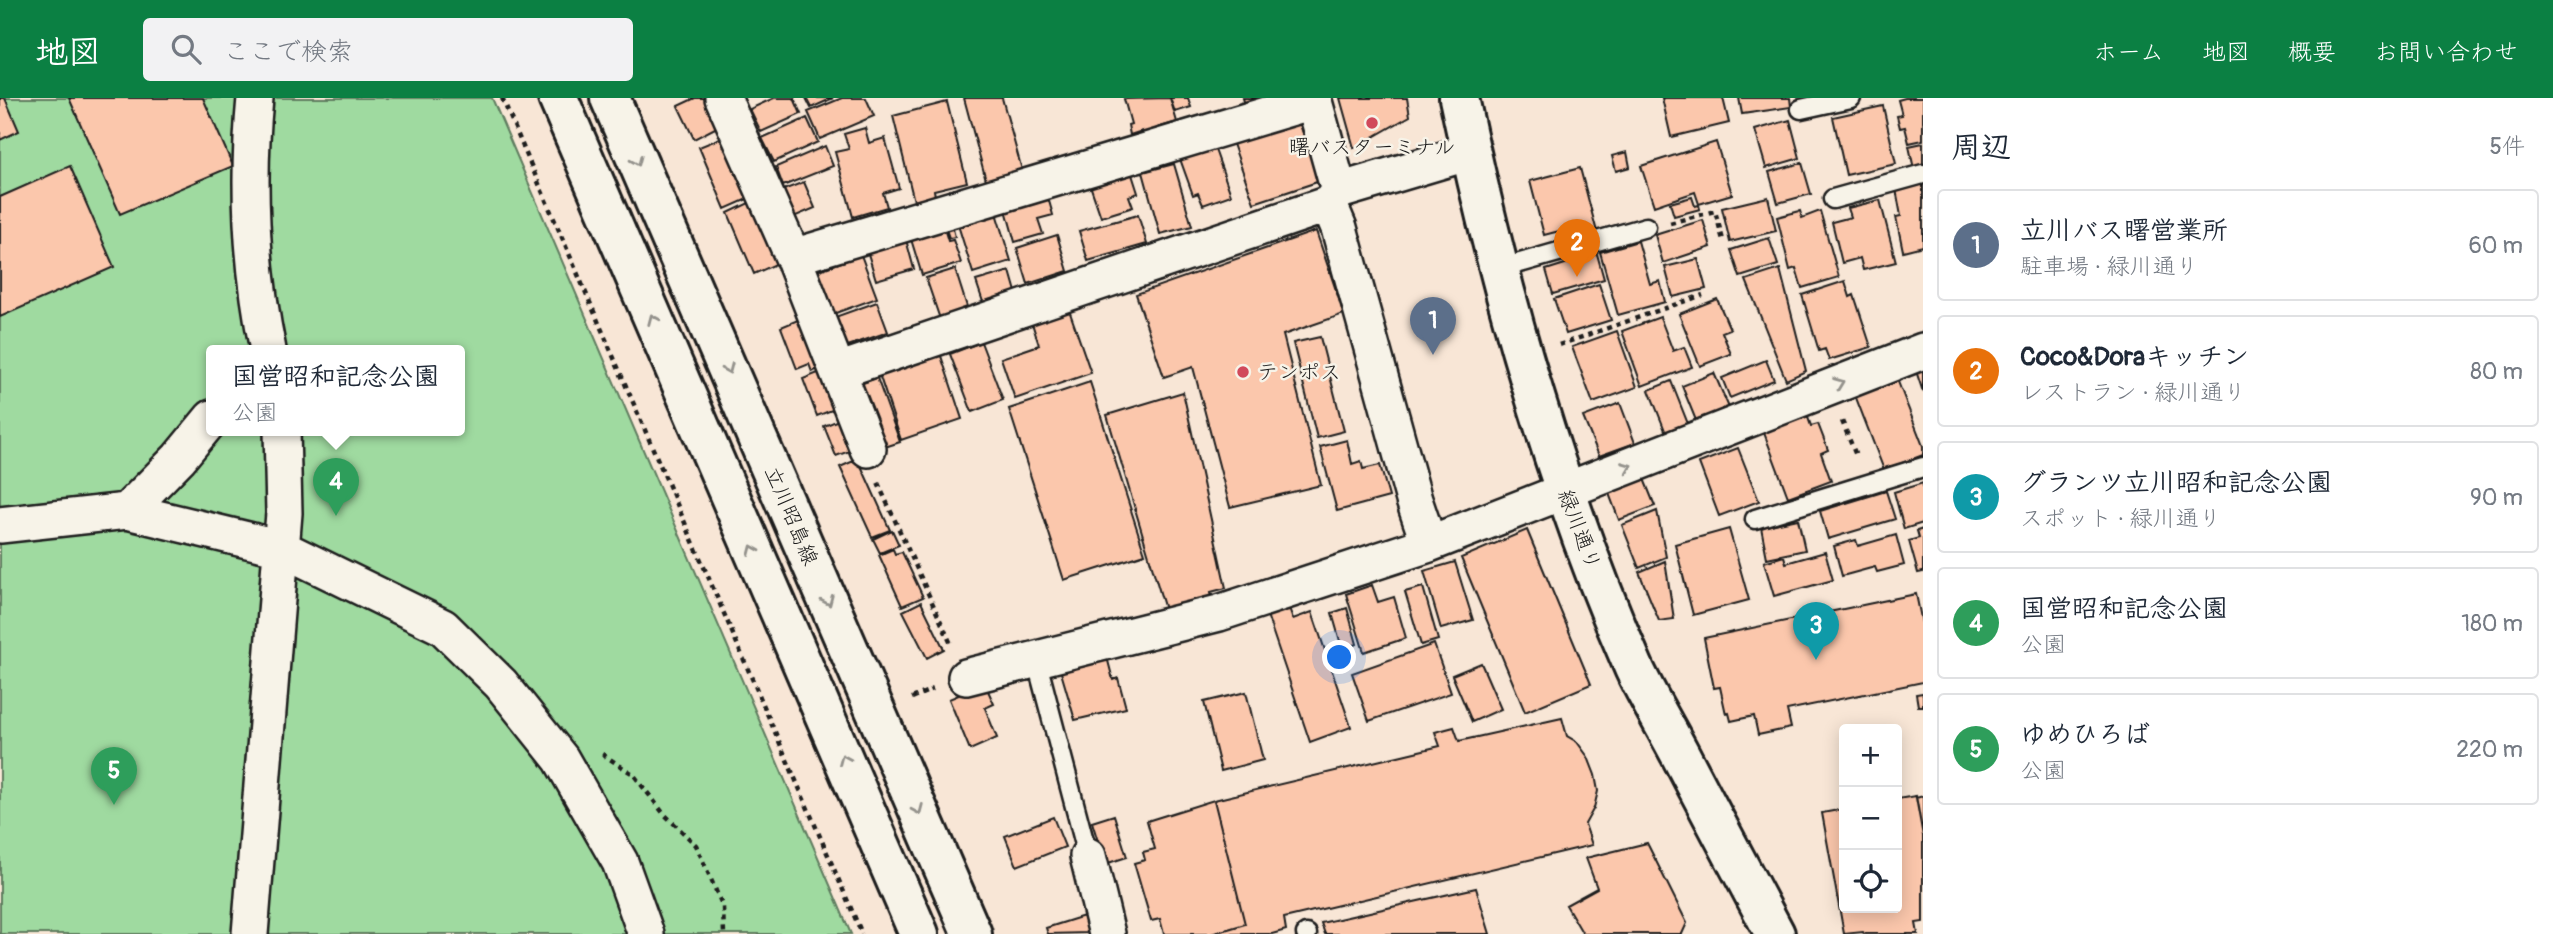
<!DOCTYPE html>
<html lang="ja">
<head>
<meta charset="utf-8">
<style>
  :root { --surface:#fff; --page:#f2f2f3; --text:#1f2937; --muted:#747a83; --line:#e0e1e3; --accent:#0b8043 }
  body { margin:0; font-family:Pangolin,"Klee One",sans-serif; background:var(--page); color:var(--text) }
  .controls { position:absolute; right:21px; bottom:21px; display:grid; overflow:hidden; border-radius:7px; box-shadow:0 4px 18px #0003 }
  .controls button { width:63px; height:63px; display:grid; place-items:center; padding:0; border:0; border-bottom:2px solid var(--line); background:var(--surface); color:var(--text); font:35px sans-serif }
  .you { position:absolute; left:1340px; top:560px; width:24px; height:24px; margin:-18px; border:5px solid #fff; border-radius:50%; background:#1a73e8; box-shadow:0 0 0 10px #1a73e833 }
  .badge { display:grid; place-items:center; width:46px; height:46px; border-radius:50%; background:var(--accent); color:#fff; font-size:23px; font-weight:700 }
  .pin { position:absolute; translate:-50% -58px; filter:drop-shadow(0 2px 4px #0008) }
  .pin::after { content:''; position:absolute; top:37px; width:24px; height:21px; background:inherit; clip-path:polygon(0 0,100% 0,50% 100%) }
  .popup { position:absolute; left:206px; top:247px; width:259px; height:91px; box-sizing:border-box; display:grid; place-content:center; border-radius:7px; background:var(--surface); filter:drop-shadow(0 2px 5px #0005); font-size:23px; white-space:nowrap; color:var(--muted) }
  .popup b { font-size:26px; color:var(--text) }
  .popup::after { content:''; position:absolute; left:50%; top:100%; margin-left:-14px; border:14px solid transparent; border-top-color:var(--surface) }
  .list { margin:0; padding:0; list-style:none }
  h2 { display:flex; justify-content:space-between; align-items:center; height:91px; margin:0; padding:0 28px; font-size:30px }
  h2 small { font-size:23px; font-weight:400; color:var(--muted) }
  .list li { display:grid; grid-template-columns:46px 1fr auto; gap:21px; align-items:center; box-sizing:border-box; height:112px; margin:0 14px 14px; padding:0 14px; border:2px solid var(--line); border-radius:7px }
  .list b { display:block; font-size:26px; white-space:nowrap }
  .list p { margin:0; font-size:23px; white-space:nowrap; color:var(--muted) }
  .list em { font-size:23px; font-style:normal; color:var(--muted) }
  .icon { flex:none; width:38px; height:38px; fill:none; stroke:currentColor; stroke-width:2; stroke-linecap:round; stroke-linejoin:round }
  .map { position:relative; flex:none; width:1923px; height:836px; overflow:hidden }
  header { display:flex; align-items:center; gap:42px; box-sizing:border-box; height:98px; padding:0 35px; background:var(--accent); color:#fff }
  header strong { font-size:33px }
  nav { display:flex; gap:38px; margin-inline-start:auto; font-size:24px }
  .search { width:490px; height:63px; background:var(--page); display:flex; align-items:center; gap:18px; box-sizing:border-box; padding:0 24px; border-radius:7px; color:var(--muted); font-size:26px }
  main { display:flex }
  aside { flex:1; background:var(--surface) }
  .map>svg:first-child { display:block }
  .green { fill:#9fdaa0; stroke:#5e7b5e; stroke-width:2; fill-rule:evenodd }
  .building { fill:#fbc7ac; stroke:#1c1c1c; stroke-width:2 }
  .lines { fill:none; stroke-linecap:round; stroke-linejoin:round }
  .lane-casing { stroke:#1c1c1c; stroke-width:23 }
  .street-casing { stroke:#1c1c1c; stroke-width:40 }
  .secondary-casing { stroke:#1c1c1c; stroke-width:44 }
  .path { stroke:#1c1c1c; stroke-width:4.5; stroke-dasharray:5 5; stroke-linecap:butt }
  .lane { stroke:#f7f3e8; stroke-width:18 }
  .street { stroke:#f7f3e8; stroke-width:35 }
  .secondary { stroke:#f7f3e8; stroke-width:38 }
  .oneway { stroke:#94928c }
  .poi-dot { fill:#d1495b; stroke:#f7f3e8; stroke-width:2.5 }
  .labels { text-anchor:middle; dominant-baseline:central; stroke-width:5; stroke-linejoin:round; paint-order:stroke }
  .poi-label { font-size:21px; fill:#1c1c1c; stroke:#f7f3e8 }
  .street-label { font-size:21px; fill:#1c1c1c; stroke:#f7f3e8 }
</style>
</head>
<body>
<header>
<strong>地図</strong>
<div class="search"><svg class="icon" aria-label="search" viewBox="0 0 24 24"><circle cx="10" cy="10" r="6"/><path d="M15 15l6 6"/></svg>ここで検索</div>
<nav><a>ホーム</a><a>地図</a><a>概要</a><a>お問い合わせ</a></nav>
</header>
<main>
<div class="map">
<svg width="1923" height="836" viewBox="0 0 1923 836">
  <rect width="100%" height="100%" fill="#f8e6d6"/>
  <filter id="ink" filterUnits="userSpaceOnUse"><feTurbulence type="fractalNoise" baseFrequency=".0143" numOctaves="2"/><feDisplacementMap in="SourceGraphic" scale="14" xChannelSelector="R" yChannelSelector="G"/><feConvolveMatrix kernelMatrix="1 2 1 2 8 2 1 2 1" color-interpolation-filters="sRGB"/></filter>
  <g filter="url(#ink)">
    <path class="green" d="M0,0h492l359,836h-851zM212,252h248v80h-248z"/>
    <path class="building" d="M0,0h5l14,33 -19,9z
      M69,0h134l30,68 -113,48z
      M695,0h13l13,27 -27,14 -16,-33z
      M774,0h20l7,16 -40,18 -11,-23z
      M806,0h27l-22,10z
      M842,0h24l8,18 -54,23 -12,-27z
      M964,0h38l20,72 -36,10z
      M1170,0l7,24 -20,6 2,5 -15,4 -2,-6 -12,4 -2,-10 3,-1 -7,-25z
      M1170,0h18l3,9 -16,5z
      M1243,0h27l-25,7z
      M1340,0h67l3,18 -56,32z
      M1662,0h61l6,25 -58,14z
      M1739,0h51l1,9 -49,7z
      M1905,0h18v42l-14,3 -4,-16 -5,1 -3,-12 5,-1 -4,-15z
      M947,4l20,80 -33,8 1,6 -21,5 -21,-85z
      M1883,8l13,58 -50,11 -13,-58z
      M807,20l11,24 -44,20 -12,-24z
      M1790,22l10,38 -34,10 -11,-38z
      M1299,24l21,59 -66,22 -21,-59z
      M865,30l4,15 16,-5 14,50 -16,5 4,14 -34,10 -18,-65 14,-3 -5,-15z
      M726,38l26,61 -27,12 -26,-62z
      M1716,44l16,52 -33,10 -4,-12 -41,14 -13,-40z
      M1923,45v24l-9,2 -5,-23z
      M1213,46l18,51 -28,10 -5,-12 -5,2 -14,-39z
      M825,48l8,20 -50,20 -7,-19z
      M1627,54l3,15 -14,4 -4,-15z
      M1802,65l9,31 -33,9 -9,-31z
      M1174,66l18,62 -32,8 -17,-62z
      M70,68l44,101 -114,50v-120z
      M1130,70l8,25 -9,3 4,11 -32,10 -12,-35z
      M1580,70l17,64 -24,6 -2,-10 -27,7 -14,-54z
      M804,84l11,26 -26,11 -11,-27z
      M1923,86v62l-20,5 -7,-34 5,-1 -5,-27z
      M1047,96l6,21 -15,4 5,15 -28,8 -10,-36z
      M1692,99l3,9 4,-1 1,4 -26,7 -4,-13z
      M1768,99l8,34 -46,11 -8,-34z
      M1880,102l16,62 -33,8 -3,-12 -18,5 -10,-41 19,-5 -3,-9z
      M751,104l27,61 -24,11 -26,-61z
      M1800,113l2,7 18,-7 19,66 -37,11 -6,-20 -6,2 -13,-53z
      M996,115l15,48 -38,12 -15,-48z
      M1138,117l9,29 -59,17 -9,-30z
      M1703,122l8,27 -48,16 -8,-28z
      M943,127l5,16 5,-1 8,23 -39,12 -12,-39z
      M952,127l3,12 -6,1 -4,-12z
      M1316,133l28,83 -61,21 38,150 -91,22 -37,-140 -29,10 -28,-83z
      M1057,137l11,36 -40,13 -11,-36z
      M905,138l9,33 -38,11 -10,-33z
      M1769,140l9,27 -38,12 -9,-27z
      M1638,143l12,43 10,-3 5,21 -47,13 -18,-63z
      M1597,156l7,25 -51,15 -7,-24z
      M861,157l16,43 -44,16 -16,-43z
      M1698,161l8,30 -33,8 -8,-30z
      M955,171l13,41 -28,9 -14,-41z
      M1780,171l26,102 -20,9 -40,-100z
      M1010,173l6,21 -33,10 -7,-21z
      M1845,183l5,16 4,-2 17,52 -42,13 -4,-11 -6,2 -17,-56z
      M1599,186l12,36 -45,14 -12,-35z
      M1717,201l13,30 -8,3 9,22 -31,12 -21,-52z
      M877,204l11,30 -43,15 -10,-30z
      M1068,209l23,66 -76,26 -14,-41 38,-13 -8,-25z
      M805,219l19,49 -12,6 -3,-8 -12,5 -16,-42z
      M1660,219l13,34 11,-4 8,20 -50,19 -20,-55z
      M1617,233l20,56 -44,16 -21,-56z
      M1320,239l24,94 -27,7 -24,-95z
      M981,244l22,58 -31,12 -22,-58z
      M939,252l23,69 -61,21 -23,-69z
      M1766,262l8,20 -44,18 -8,-20z
      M1923,265v29l-9,-27z
      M823,273l14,37 -20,8 -14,-37z
      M1714,275l16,37 -33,13 -15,-37z
      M1895,276l28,72v9l-39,15 -31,-80z
      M877,280l23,64 -18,6 -22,-64z
      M1671,283l17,43 -22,9 -17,-43z
      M1090,284l55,172 -81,26 -55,-171z
      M1183,294l43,196 -15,4 2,8 -47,13 -59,-198z
      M1620,305l15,40 -36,13 -16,-39z
      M1804,308l7,20 7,-2 10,26 -7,3 10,28 -43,16 -28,-75z
      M843,320l12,31 -19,7 -12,-30z
      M1347,342l5,24 9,-3 2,8 17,-4 9,32 -52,14 -17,-64z
      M1738,350l21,53 -40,15 -20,-53z
      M858,361l32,71 -18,7 -32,-70z
      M1642,376l13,32 -36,14 -12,-32z
      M1923,385v40l-19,6 -10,-37z
      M1886,393l9,28 -67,20 -8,-28z
      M1657,413l9,46 -27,11 -17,-43z
      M1798,421l7,31 -38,8 -6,-31z
      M1729,431l20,71 -56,15 -18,-71z
      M1923,431v43l-5,1 -9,-32 10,-3 -2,-7z
      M892,432l7,15 -19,8 -7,-14z
      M1527,432l64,154 -66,28 -64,-154z
      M1896,437l8,30 -27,7 -2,-5 -33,9 -8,-30 22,-6 2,6z
      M893,451l2,5 7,-2 21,45 -21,9 -23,-51z
      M1825,454l8,28 -59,16 -10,-34 20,-6 2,7z
      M1665,463l9,58 -15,2 -20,-49z
      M1455,464l18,58 -32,9 -17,-58z
      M1372,487l6,17 16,-5 12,41 -42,14 -18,-58z
      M1423,489l15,53 -17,5 -16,-53z
      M1916,496l7,34v54l-136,28 4,18 -33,7 -4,-19 -23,5 -2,-8 -3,1 -6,-27 -6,1 -10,-50z
      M921,504l23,47 -17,9 -24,-47z
      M1288,507l5,14 19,-7 39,115 -41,15 -44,-130z
      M1347,510l10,36 -15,4 -10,-35z
      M1434,546l17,49 -82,28 -17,-48z
      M1107,559l6,23 5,-2 8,30 -51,12 -15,-51z
      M1481,565l20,46 -29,13 -20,-47z
      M985,586l9,20 -9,4 12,30 -27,12 -21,-51z
      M1246,594l17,68 -42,11 -17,-69z
      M1923,595v13h-5l-2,-12z
      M1562,620l5,18 10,6 11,15 7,18 3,16 -4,17 -9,16 7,21 -308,73 2,12 -14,4h-54v-2l27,-8 -31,-124 226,-54 -5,-14 19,-5 5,14z
      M1916,698l7,40v86l-7,1 2,11h-54l-1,-2 -19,2 -22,-121 22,-4v99h53v-109z
      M1923,698v40l-7,-38z
      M1214,702l31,124 -34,10h-47l-4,-15 -9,2 -17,-58 11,-3 -2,-8 12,-3 -8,-28z
      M1114,717l13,42 -22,7 -13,-42z
      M1053,719l12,30 -48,19 -12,-30z
      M1647,745l40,80 -5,11h-99l-17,-29 31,-17 -11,-30z
      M1476,790l14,46h-165l-4,-11z
      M1084,818l5,17 -41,1 -2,-6z"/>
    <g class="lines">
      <defs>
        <path id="lane" d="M1801,11l50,-11
          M1833,101l90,-25
          M1499,171l147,-42
          M1755,421l168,-52
          M1039,561l1,15 48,182
          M1306,836h1"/>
        <path id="street" d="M255,0c-8,84 -4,169 13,252
          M723,0l70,159 75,192
          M1313,0l26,93 131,-39
          M1329,106l10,24 75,272 15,44
          M793,159l520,-156
          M838,273l491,-167 10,-13
          M127,413l52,-53 33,-40
          M0,427l127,-14 154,37 162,79 58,57 60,75 59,103 26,72
          M966,579l253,-64 210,-69 494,-193
          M1088,758l19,78
          M250,836l34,-421 -2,-83"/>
        <path id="secondary" d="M558,0l361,836
          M610,0l362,836
          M1459,0c41,195 95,387 175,570 14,30 32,59 47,88 31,60 63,119 94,178"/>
      </defs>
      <use href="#lane" class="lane-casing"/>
      <use href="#street" class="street-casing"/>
      <use href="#secondary" class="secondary-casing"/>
      <path class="path" d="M502,0l360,836
        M1670,125l45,-12 8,29
        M1559,247l144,-50
        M1842,323l15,37
        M878,385l73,161
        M912,600l21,-9
        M602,656l31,20 31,40 32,31 27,62 1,27"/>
      <use href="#lane" class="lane"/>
      <use href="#street" class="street"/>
      <use href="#secondary" class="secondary"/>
    </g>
    <defs><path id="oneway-chevron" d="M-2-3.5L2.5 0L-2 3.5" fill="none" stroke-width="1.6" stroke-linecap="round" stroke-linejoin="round" transform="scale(1.75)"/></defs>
    <g class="oneway">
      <use href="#oneway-chevron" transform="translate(637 63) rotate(67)"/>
      <use href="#oneway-chevron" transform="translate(653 221) rotate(-113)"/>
      <use href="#oneway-chevron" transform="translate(728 271) rotate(67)"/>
      <use href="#oneway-chevron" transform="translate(1839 285) rotate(-21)"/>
      <use href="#oneway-chevron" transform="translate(1627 369) rotate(-22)"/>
      <use href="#oneway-chevron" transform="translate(753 452) rotate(-113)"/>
      <use href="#oneway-chevron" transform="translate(828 503) rotate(67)"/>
      <use href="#oneway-chevron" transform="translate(844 661) rotate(-113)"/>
      <use href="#oneway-chevron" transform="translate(918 712) rotate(67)"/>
    </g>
  </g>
  <g class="poi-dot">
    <circle cx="1372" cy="25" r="7"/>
    <circle cx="1243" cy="274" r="7"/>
  </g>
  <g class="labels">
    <g class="poi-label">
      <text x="1372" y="49">曙バスターミナル</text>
      <text x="1257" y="274" text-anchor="start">テンポス</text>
    </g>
    <g class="street-label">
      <text transform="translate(791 418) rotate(67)">立川昭島線</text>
      <text transform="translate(1579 432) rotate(69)">緑川通り</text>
    </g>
  </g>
</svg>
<div class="controls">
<button>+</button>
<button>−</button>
<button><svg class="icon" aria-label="locate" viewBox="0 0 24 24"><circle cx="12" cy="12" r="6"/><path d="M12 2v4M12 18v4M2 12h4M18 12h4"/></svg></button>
</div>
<div class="you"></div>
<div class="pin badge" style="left:1433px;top:257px;background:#5c6f8a">1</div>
<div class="pin badge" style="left:1577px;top:179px;background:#e8710a">2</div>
<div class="pin badge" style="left:1816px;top:562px;background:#0f9aa8">3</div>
<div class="pin badge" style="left:336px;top:418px;background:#2e9e5b">4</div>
<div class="popup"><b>国営昭和記念公園</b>公園</div>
<div class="pin badge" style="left:114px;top:707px;background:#2e9e5b">5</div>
</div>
<aside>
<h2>周辺<small>5件</small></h2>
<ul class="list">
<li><span class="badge" style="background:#5c6f8a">1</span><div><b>立川バス曙営業所</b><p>駐車場 · 緑川通り</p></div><em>60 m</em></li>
<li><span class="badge" style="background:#e8710a">2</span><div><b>Coco&amp;Doraキッチン</b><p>レストラン · 緑川通り</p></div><em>80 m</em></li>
<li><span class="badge" style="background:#0f9aa8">3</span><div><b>グランツ立川昭和記念公園</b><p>スポット · 緑川通り</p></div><em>90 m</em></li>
<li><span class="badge" style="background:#2e9e5b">4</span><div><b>国営昭和記念公園</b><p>公園</p></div><em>180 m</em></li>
<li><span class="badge" style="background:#2e9e5b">5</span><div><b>ゆめひろば</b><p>公園</p></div><em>220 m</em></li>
</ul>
</aside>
</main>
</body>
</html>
